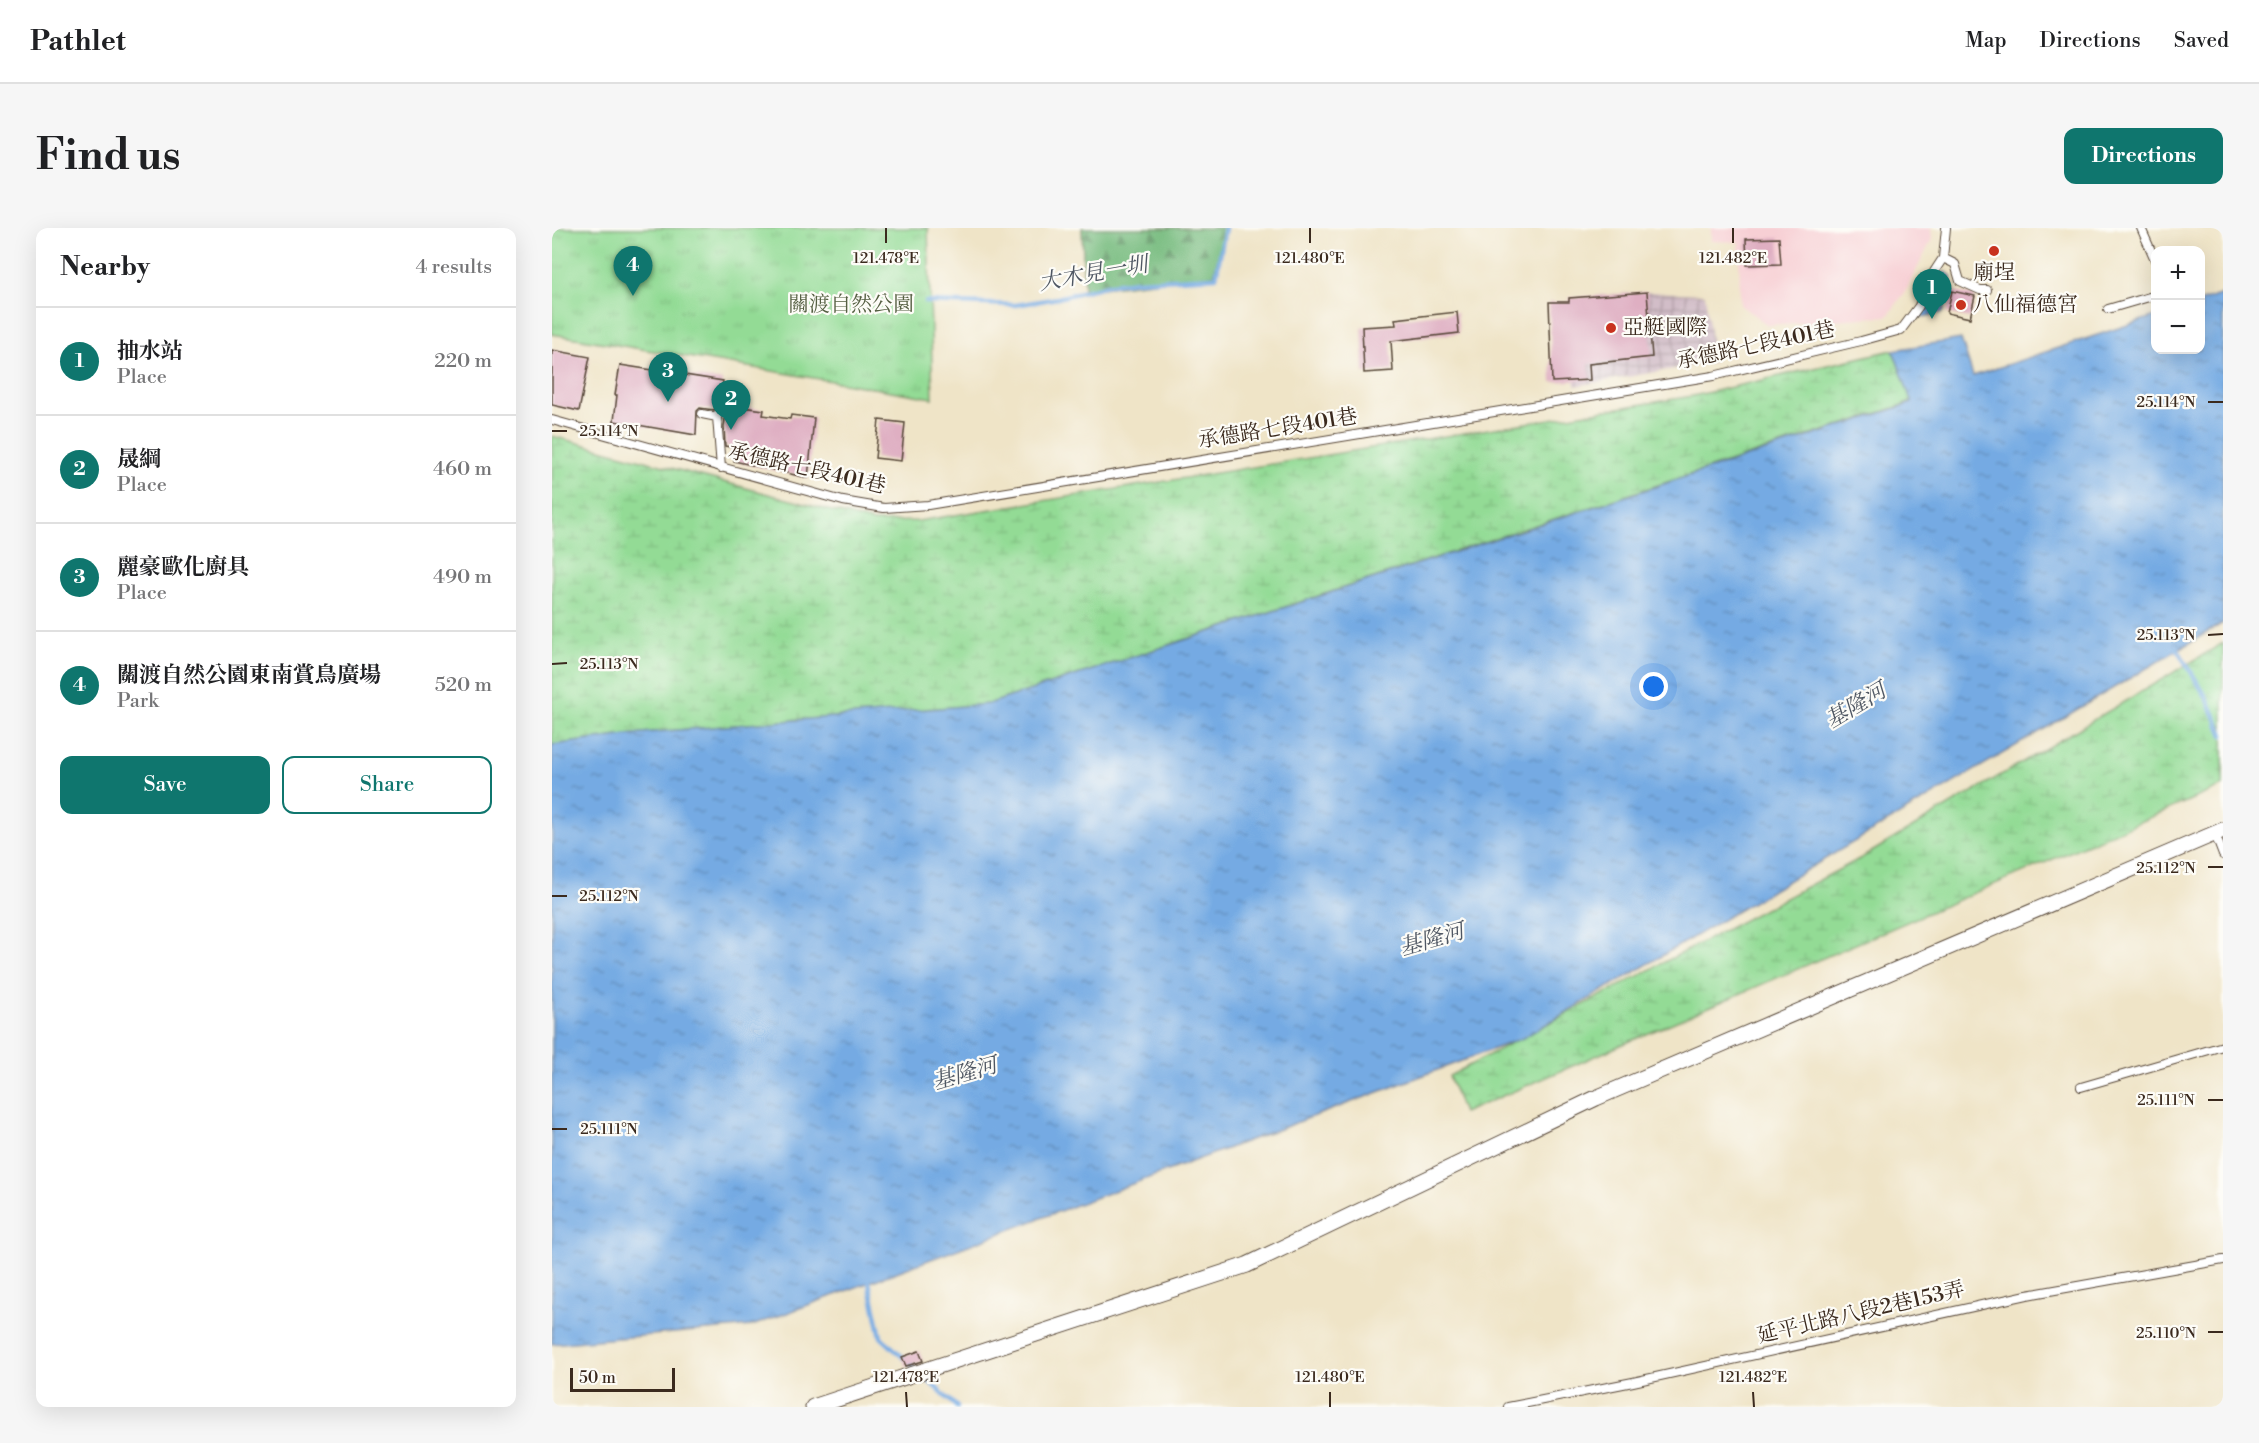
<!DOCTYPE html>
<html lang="en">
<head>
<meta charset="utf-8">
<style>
  :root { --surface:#fff; --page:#f6f6f6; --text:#202124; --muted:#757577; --line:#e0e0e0; --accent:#0f766e }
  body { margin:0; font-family:"Libre Bodoni","Noto Serif TC",serif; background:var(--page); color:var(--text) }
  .controls { position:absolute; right:18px; top:18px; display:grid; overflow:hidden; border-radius:12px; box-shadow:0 6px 24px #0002 }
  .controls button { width:54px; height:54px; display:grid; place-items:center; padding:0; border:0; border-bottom:2px solid var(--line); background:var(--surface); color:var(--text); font:30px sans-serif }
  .scale { position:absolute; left:18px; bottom:15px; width:105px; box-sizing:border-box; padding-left:6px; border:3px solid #3b2a1e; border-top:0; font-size:16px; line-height:21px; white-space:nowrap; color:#3b2a1e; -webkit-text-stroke:4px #fdfcf7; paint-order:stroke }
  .you { position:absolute; left:1102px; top:459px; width:21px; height:21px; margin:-15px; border:4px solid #fff; border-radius:50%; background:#1a73e8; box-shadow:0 0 0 9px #1a73e833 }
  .badge { display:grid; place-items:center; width:39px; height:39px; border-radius:50%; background:var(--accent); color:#fff; font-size:20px; font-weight:700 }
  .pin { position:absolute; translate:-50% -50px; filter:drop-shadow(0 2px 3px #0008) }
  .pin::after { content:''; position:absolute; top:32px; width:21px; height:18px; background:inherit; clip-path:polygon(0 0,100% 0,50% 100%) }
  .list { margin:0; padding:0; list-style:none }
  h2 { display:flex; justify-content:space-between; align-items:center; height:78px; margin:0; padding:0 24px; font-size:26px }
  h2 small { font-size:20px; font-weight:400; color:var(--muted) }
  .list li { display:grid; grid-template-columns:39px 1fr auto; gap:18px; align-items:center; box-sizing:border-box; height:108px; padding:0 24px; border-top:2px solid var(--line) }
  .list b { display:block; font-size:22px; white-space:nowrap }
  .list p { margin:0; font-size:20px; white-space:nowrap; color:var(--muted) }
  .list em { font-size:20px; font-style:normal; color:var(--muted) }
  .actions { display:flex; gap:12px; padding:18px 24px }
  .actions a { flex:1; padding:14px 0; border:2px solid var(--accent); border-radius:12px; text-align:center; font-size:21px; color:var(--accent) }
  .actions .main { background:var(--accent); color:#fff }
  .map { position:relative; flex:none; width:1671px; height:1179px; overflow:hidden; border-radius:12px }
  header { display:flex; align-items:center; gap:36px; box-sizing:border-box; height:84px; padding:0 30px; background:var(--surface); border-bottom:2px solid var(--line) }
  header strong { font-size:28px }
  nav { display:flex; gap:33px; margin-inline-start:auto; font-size:21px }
  .intro { display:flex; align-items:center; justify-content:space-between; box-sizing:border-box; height:144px; padding:0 36px }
  h1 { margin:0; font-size:42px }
  .button { padding:15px 27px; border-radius:12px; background:var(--accent); color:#fff; font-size:21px; font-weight:700 }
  main { display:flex; gap:36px; padding:0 36px }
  aside { flex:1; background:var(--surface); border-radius:12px; box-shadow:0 6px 24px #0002 }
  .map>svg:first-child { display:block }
  .built { fill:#f7cfd4 }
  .industrial { fill:url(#industrial-grid) }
  .forest { fill:url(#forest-firs); stroke:#58724e; stroke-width:1.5 }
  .wetland { fill:url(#wetland-marsh); stroke:#67825a; stroke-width:1.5 }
  .park { fill:url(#park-tufts); stroke:#67825a; stroke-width:1.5 }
  .water { fill:url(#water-ripples); stroke:#586a80; stroke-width:1.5 }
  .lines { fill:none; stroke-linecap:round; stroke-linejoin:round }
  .stream { stroke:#75aae3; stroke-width:4.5 }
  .building { fill:#dfafc2 }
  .lane-casing { stroke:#564637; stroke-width:10 }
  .street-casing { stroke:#564637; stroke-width:17 }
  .lane { stroke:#fff; stroke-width:8 }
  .street { stroke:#fff; stroke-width:15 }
  .ticks { fill:none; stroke:#3b2a1e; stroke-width:2 }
  .poi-dot { fill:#c8321e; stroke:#fdfcf7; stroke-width:2 }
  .labels { text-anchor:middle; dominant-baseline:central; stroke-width:4.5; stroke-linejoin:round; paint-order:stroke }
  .poi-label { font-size:21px; fill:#3b2a1e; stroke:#fdfcf7; text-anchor:start }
  .park-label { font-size:21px; fill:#555f42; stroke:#fdfcf7 }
  .street-label { font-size:21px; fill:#3b2a1e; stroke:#fdfcf7 }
  .water-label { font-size:22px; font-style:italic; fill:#4f5763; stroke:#fdfcf7 }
  .ticks-label { font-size:15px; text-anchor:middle; fill:#3b2a1e; stroke:#fdfcf7; stroke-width:4.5; stroke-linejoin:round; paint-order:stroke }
</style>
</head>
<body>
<header>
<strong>Pathlet</strong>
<nav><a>Map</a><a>Directions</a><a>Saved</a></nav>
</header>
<div class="intro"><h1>Find us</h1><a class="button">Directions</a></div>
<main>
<aside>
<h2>Nearby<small>4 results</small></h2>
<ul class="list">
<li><span class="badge">1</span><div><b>抽水站</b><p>Place</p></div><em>220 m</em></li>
<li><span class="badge">2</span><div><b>晟綱</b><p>Place</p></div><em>460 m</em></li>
<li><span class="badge">3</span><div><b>麗豪歐化廚具</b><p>Place</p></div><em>490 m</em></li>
<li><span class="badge">4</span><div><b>關渡自然公園東南賞鳥廣場</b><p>Park</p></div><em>520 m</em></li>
</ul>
<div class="actions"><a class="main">Save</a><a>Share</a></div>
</aside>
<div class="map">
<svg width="1671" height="1179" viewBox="0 0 1671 1179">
  <defs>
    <pattern id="industrial-grid" width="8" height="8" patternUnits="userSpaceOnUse" patternTransform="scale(1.5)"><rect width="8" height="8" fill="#d2bdc8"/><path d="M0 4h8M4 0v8" fill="none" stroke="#ac9aa2"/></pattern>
    <pattern id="forest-firs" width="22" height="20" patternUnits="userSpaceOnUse" patternTransform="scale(1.5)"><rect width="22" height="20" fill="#76bb7e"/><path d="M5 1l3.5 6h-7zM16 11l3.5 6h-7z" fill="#629867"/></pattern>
    <pattern id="wetland-marsh" width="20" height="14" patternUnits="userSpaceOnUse" patternTransform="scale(1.5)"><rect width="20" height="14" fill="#93db95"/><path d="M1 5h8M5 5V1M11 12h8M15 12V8" fill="none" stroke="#80bc80"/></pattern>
    <pattern id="park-tufts" width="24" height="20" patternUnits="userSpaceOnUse" patternTransform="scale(1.5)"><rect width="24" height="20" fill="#93db95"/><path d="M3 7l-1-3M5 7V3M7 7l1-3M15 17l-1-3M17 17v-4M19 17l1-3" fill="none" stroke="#80bc80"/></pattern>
    <pattern id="water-ripples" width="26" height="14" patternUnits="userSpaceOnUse" patternTransform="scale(1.5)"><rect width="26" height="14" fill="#75aae3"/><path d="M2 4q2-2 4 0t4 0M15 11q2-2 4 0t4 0" fill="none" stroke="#618bb7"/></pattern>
  </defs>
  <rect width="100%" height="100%" fill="#fdfcf7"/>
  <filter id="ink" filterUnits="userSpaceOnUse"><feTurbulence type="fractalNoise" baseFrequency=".0167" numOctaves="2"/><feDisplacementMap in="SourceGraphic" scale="12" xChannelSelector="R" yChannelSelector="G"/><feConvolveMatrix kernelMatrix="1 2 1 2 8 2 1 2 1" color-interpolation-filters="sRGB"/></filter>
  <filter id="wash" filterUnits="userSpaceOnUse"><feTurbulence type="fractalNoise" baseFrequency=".008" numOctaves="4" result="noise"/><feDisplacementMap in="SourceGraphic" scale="24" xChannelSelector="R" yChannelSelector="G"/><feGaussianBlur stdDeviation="1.35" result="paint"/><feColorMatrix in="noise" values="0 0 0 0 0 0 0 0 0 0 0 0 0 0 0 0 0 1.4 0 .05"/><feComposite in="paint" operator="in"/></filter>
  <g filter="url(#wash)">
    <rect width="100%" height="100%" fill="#efe4c7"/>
    <path class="built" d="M1159,0h220l1,11 -25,50 -19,27 -120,9 -28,-20 -1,-63 -28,-1z"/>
    <path class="industrial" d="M1095,64l58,2 9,68 -139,24 -6,-88z"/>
    <path class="forest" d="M530,0h143l-11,47 -130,15z"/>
    <path class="wetland" d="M1341,122l19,52 -924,302 -346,29 -90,12v-309l321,86 45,-1 775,-125z
      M1671,415v143l-760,327 -14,-37 414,-219z"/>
    <path class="park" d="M0,0h376l5,170 -381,-64z"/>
    <path class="water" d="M1393,44l6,4v9l-8,27 -24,6c6,-15 12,-39 26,-46z
      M1671,66v329l-700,415 -771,288 -200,18v-599l90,-12 346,-29 924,-301 -19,-53 68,-11 12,37 182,-60 1,34h44l1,-49z"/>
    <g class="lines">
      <path class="stream" d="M374,74l90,3 42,-7 54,-14 25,-3 79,-4 9,-49
        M1624,419l32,53 15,35
        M317,1054l12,55 76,70"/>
    </g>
    <g id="blocks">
      <path class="building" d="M1227,10l2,26 -34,1 -1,-26z
        M1400,63l23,5 -5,22 -23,-5z
        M1095,64l5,65 -63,7 1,16 -38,2 -3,-80h20v-4z
        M905,84l2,21 -68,8 2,30 -29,2 -2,-46 34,-2 -1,-6z
        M0,122l38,7 -11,54 -27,-6z
        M68,137l103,16 -3,19 -6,10 -14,-2 -3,3 -1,24 -82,-14 3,-26h-2z
        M190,179l22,3 -1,5 27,4 1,-4 23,3 -6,60 -74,-17 2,-13 -11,-2 -1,-20 2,-13 14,1z
        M327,192l26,3 -4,38 -26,-3z
        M367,1123l4,10 -17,5 -4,-9z"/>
    </g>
  </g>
  <g filter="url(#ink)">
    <use href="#blocks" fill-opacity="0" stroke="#564637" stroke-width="1.5"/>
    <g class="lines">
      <defs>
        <path id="lane" d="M1589,0l15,34
          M1391,30l12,6 5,17 20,9h7
          M1556,81l48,-14
          M150,186l15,3
          M0,192l291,81 41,7 44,-3 785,-129 148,-35 40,-11 18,-24 9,-25 15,-23 3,-30
          M169,240l-4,-51 8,-14 8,-3
          M1663,606l8,21
          M1529,859l142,-41
          M956,1179l125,-25 394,-87 196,-35"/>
        <path id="street" d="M261,1179l434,-142 349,-167 627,-268"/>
      </defs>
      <use href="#lane" class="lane-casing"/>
      <use href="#street" class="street-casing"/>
      <use href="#lane" class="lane"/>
      <use href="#street" class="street"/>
    </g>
  </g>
  <path class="ticks" d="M334,0v15M758,0v15M1181,0v15M1656,174h15M0,203h15M1656,407l15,-1M0,436l15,-1M1656,639h15M0,668h15M1656,872h15M0,901h15M1656,1104h15M354,1164l1,15M778,1164v15M1201,1164l1,15"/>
  <g class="poi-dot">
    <circle cx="1442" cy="23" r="6"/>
    <circle cx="1409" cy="77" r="6"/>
    <circle cx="1059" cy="100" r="6"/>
  </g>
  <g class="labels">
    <g class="poi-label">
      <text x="1442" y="45" text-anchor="middle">廟埕</text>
      <text x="1421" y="77">八仙福德宮</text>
      <text x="1071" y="100">亞艇國際</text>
    </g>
    <g class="park-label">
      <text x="299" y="77">關渡自然公園</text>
    </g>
    <g class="street-label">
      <text transform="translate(1204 118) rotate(-12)">承德路七段401巷</text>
      <text transform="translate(726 201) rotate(-9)">承德路七段401巷</text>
      <text transform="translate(255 241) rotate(13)">承德路七段401巷</text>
      <text transform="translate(1309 1085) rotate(-13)">延平北路八段2巷153弄</text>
    </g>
    <g class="water-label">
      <text transform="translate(541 46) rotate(-10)">大木見一圳</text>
      <text transform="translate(1304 478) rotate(-31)">基隆河</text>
      <text transform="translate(880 712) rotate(-16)">基隆河</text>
      <text transform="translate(413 846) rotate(-16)">基隆河</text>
    </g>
  </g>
  <g class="ticks-label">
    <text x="334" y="35">121.478°E</text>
    <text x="758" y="35">121.480°E</text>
    <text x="1181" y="35">121.482°E</text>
    <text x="1614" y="179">25.114°N</text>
    <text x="57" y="208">25.114°N</text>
    <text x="1614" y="412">25.113°N</text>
    <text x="57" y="441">25.113°N</text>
    <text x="1614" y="645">25.112°N</text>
    <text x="57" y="673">25.112°N</text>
    <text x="1614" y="877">25.111°N</text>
    <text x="57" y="906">25.111°N</text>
    <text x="1614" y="1110">25.110°N</text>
    <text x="354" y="1154">121.478°E</text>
    <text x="778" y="1154">121.480°E</text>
    <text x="1201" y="1154">121.482°E</text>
  </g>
</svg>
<div class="controls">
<button>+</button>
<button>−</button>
</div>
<div class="scale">50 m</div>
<div class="you"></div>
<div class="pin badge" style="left:1380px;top:91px">1</div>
<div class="pin badge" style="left:179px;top:202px">2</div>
<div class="pin badge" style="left:116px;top:174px">3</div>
<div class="pin badge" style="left:81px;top:68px">4</div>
</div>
</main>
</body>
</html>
